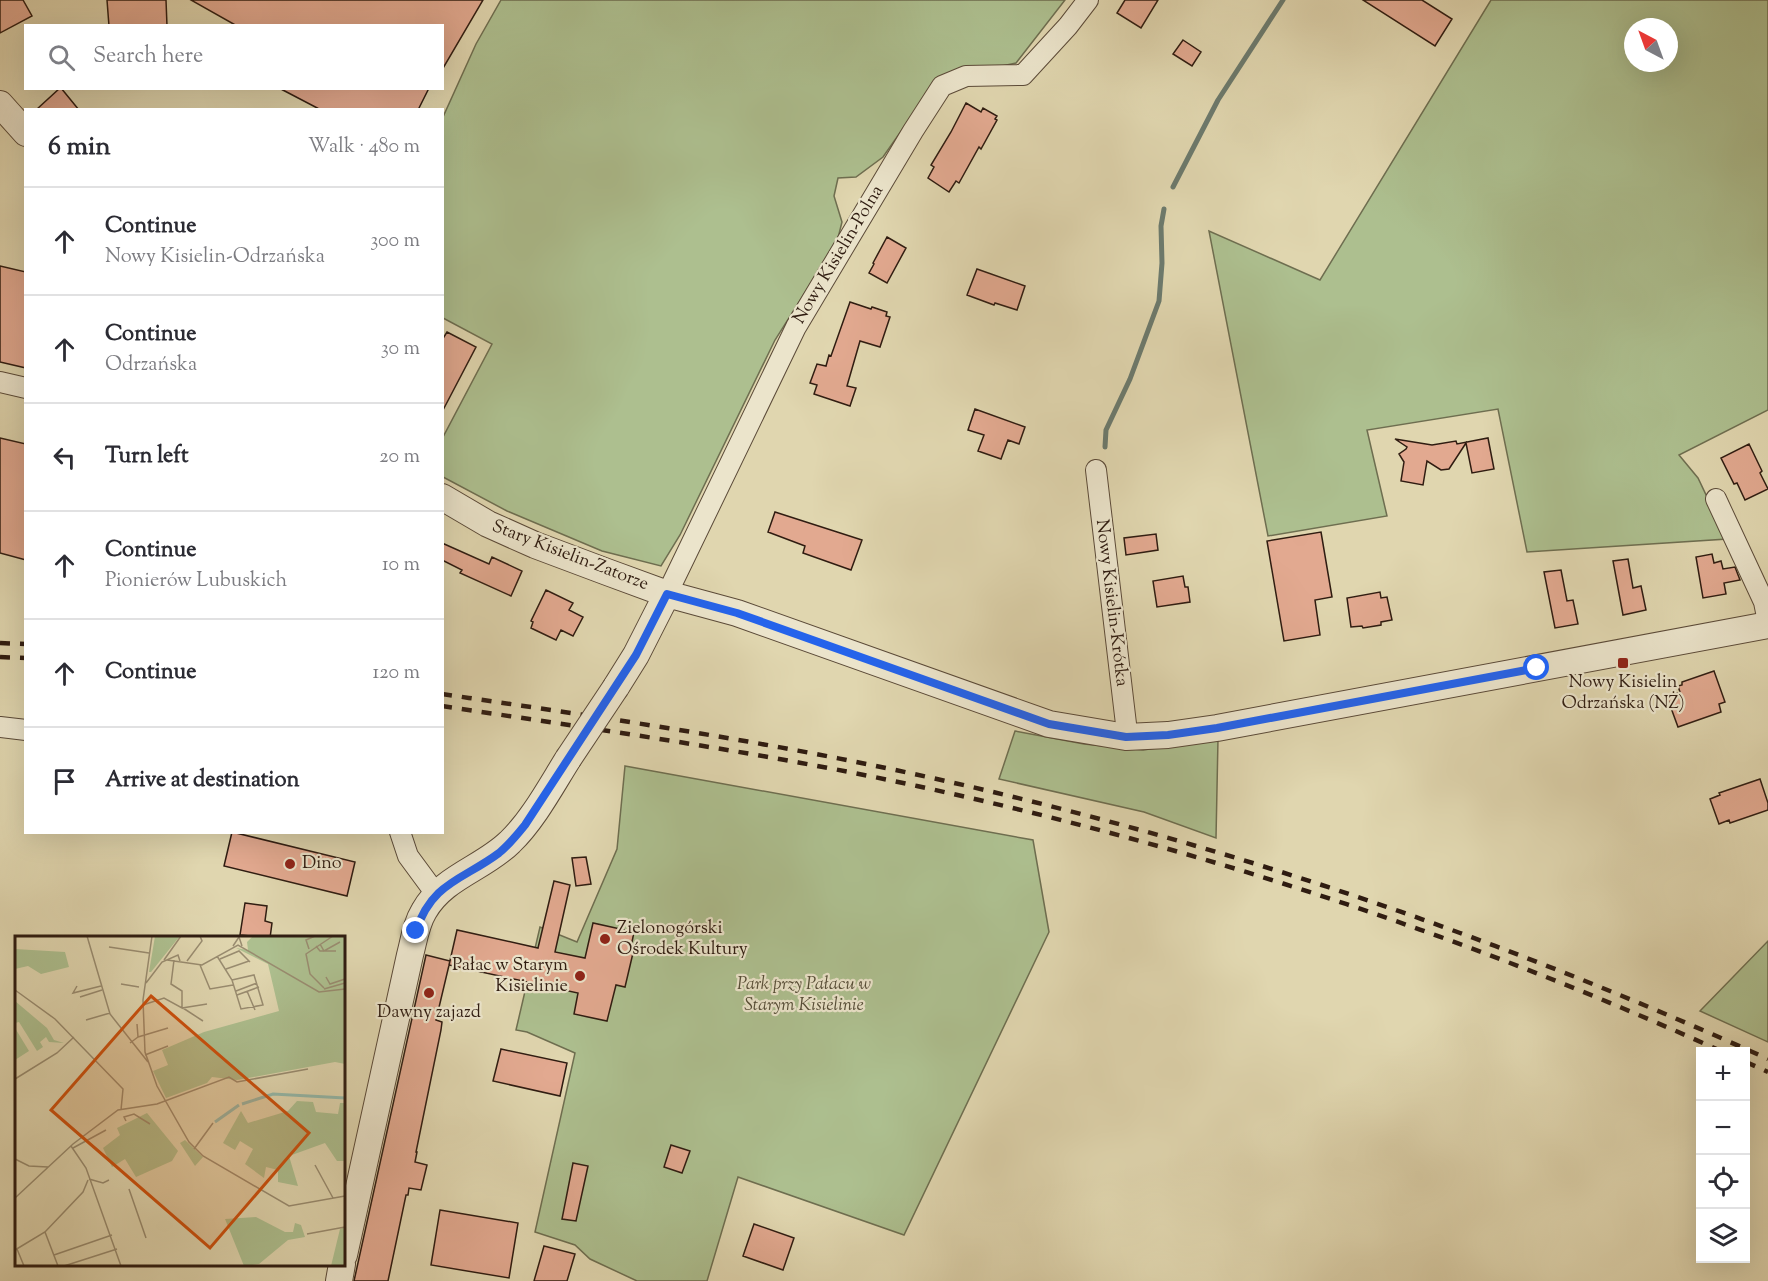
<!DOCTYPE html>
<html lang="en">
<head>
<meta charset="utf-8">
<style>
  :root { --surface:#fff; --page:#f7f7f7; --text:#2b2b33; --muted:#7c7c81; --line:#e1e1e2 }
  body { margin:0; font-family:"Sorts Mill Goudy",serif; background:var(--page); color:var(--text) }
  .controls { position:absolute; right:18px; bottom:18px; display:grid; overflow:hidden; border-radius:0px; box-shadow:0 6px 24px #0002 }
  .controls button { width:54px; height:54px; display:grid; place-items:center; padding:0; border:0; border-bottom:2px solid var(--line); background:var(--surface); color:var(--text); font:30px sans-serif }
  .compass { position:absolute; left:1624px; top:18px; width:54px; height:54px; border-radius:50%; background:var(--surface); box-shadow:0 6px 24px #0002; rotate:319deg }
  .stop { position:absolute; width:18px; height:18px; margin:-14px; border:4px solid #2563eb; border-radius:50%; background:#fff }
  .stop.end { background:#2563eb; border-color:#fff; box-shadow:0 2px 6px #0008 }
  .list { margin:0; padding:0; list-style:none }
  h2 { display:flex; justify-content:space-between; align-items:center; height:78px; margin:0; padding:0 24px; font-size:26px }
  h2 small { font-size:20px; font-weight:400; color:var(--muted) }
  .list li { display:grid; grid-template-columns:39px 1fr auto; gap:18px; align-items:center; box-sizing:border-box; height:108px; padding:0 24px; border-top:2px solid var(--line) }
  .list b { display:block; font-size:22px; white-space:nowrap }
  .list p { margin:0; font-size:20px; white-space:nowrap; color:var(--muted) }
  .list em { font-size:20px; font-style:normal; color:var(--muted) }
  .icon { flex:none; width:33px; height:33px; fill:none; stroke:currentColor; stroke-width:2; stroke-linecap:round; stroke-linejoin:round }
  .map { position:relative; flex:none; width:1768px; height:1281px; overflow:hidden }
  .search { position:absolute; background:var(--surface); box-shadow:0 6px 24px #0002; left:24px; top:24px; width:420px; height:66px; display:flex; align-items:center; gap:15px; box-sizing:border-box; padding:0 21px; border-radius:0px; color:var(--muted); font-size:22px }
  .panel { position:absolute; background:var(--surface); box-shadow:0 6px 24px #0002; left:24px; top:108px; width:420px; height:726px; border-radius:0px }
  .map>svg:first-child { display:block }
  .green { fill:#adbf8f; stroke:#6e6e50; stroke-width:1.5; fill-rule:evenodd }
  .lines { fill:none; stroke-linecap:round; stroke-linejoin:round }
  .stream { stroke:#6c7a6d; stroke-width:5 }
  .building { fill:#e2a990; stroke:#2f1c11; stroke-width:1.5 }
  .minor-casing { stroke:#5b4a38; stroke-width:22 }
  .tertiary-casing { stroke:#5b4a38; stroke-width:28 }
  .minor { stroke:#ebe4cb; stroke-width:20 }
  .tertiary { stroke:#ebe4cb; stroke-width:26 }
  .rail { stroke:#2f1c11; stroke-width:4.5; stroke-dasharray:10 10; stroke-linecap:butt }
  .tertiary-bridge-casing { stroke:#5b4a38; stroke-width:28; stroke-linecap:butt }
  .tertiary-bridge { stroke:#ebe4cb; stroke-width:26 }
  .route { stroke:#2563eb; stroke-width:8 }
  .poi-dot { fill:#8f2418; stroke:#ebe4cb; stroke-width:2 }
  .labels { text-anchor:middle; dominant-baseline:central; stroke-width:4.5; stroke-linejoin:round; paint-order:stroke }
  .street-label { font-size:18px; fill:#2f1c11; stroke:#ebe4cb }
  .poi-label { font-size:18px; fill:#2f1c11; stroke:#ebe4cb }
  .park-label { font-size:18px; font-style:italic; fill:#554d37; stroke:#ebe4cb }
  .inset-river { fill:none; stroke:#94b9aa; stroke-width:3 }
  .inset-road { fill:none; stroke:#998c70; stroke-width:1.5 }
  .view { fill:#cc500d; fill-opacity:0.15; stroke:#cc500d; stroke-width:3 }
  .inset-edge { fill:none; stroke:#2f1c11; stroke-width:3 }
</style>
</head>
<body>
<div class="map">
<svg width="1768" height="1281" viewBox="0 0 1768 1281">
  <rect width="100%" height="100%" fill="#e0d6af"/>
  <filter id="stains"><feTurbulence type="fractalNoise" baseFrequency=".00333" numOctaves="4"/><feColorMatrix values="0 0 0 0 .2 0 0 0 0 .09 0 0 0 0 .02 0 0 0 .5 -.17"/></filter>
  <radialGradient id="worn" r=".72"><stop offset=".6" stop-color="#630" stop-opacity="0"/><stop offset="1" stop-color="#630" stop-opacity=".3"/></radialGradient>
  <path class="green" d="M501,0h564l-49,63 -23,5 -80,46 -30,43 -27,20 -18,1 -4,18 8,26 -5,20 -62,98 -95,195 -19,31 -59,-15 -95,-40 -64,-34 -1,-38 50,-95 -49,-26v-201l33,-73z
    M1491,0h277v410l-89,45 19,23 29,61 -200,13 -29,-143 -131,21 20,86 -119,20 -59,-305 111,49zM1633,27h36v36h-36z
    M1015,731l69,13 59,6 75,-11 -2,99 -72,-26 -145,-33z
    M625,766l408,74 16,92 -145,303 -166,-58 -31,104h-70l-47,-22 -15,-14 -40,-13 40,-179 -48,-21 -11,-2 24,-103 37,15 40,-93z
    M1768,941v101l-68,-31z"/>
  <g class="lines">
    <path class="stream" d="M1173,187l45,-87 65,-100
      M1105,447l1,-17 24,-51 29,-78 3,-38 -1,-37 3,-17"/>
  </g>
  <path class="building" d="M0,0h23l9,16 -32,17z
    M107,0h59l1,26h-58z
    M191,0h292l-41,70v-44h-205z
    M1125,0h33l-17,28 -24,-15z
    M1363,0h59l30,19 -17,27z
    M1183,40l18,12 -9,14 -19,-12z
    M61,88l18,22h-43l24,-22z
    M279,88h150l-11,22h-97z
    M966,103l15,9 2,-4 14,8 -2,3 2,1 -16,29 -2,-2 -20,36 -3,-2 -7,11 -21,-14 6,-11 -3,-2 20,-33z
    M887,237l19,11 -19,35 -18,-10 5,-9 -1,-1z
    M0,266l26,6v96l-26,-6z
    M977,269l48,17 -8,24 -22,-7 -1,2 -27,-10z
    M850,302l21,7 1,-2 15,5 -1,4 4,1 -10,30 -20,-6 -13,45 9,2 -6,18 -36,-12 3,-9 -7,-2 7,-19 9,2 3,-11 2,1z
    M447,332l29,15 -34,65v-72z
    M975,409l50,18 -6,17 -11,-4 -7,19 -23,-8 6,-16 -16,-5z
    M0,438l26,6v116l-26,-7z
    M1488,438l6,31 -22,4 -6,-30 -17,26 -8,1 -14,-9 -4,24 -22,-4 3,-19 -5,-8 7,-5 1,-2 -12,-8 37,6 24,-4 1,3z
    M1749,444l13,27 -2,2 8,16 -23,11 -8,-17 -3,1 -13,-26z
    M775,512l87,28 -11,30 -48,-17 2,-7 -37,-14z
    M1321,532l11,65 -17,3 5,35 -36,6 -17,-100z
    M1156,534l2,16 -32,5 -2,-17z
    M442,543l47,21 3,-7 30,14 -11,25 -51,-23 2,-3 -20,-10z
    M1712,554l2,9 7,-2 2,8 12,-2 5,13 -16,3 2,11 -23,4 -7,-41z
    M1628,559l5,29 8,-2 5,24 -23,5 -10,-54z
    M1561,570l6,31 6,-1 5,24 -23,4 -11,-56z
    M1183,576l2,11h3l2,15 -33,5 -4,-26z
    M546,590l27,13 -4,7 14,7 -10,19 -12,-6 -5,10 -25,-12 2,-6 -2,-1z
    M1380,592l1,6 6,-1 5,23 -11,2v3l-18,3 -1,-2 -11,1 -4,-29z
    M1714,671l11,31 -6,2 2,8 -43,15 -11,-30 13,-5 -2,-6 4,-1v-3z
    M1760,779l8,24v7l-38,13 -1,-3 -10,4 -9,-25 10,-4 -1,-2z
    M232,832l123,30 -8,34 -123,-30z
    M586,857l5,27 -15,2 -4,-28z
    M554,881l16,4 -15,67 30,6 8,-35 41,9 -4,20 3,1 -8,34 -9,-2 -9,36 -33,-7 4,-21 -129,-28 8,-35 81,18z
    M245,903l22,3 -2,15 7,2 -2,15 -30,-3z
    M426,955l24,6 -14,59 6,2 -1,8 -25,122h1l-2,10 12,3 -6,25 -12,-2 -1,7h-2l-18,86h-34z
    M501,1049l66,14 -7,33 -67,-15z
    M671,1145l19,6 -8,22 -18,-6z
    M573,1163l15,3 -12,55 -14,-2z
    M440,1210l78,13 -9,55 -78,-13z
    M754,1224l40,14 -11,32 -40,-14z
    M544,1246l31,8 -8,27h-33z"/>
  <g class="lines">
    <defs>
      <path id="minor" d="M0,382l26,6
        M1096,470l30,254v13
        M1716,499l48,103 4,20
        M667,594l129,-267 117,-196 29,-45 24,-10 57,-1 45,-49 20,-26
        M0,727l26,3
        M400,832l8,24 28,38"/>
      <path id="tertiary" d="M0,104l26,29
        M442,497l46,27 47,21 72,27 60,22 70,19 312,111 77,13 42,-2 49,-7 551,-103
        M616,687l20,-32 31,-61
        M344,1255l66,-300c4,-15 6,-31 14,-44 19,-34 60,-43 86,-69 23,-22 41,-56 58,-83
        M339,1281l3,-17"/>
    </defs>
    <use href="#minor" class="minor-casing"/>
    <use href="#tertiary" class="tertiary-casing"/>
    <use href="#minor" class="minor"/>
    <use href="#tertiary" class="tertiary"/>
    <path class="rail" d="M0,643l26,1
      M0,657l26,1
      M442,694c158,23 316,46 472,80 295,64 580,161 854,285
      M442,706c159,24 318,46 475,80 276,60 548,149 806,266
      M1746,1062l22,10"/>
    <defs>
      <path id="tertiary-bridge" d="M568,759l48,-72"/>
    </defs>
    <use href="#tertiary-bridge" class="tertiary-bridge-casing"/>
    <use href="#tertiary-bridge" class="tertiary-bridge"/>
  </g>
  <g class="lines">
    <path class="route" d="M416,931c16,-49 47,-51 83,-78 10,-8 18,-18 26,-28l111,-170 31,-61 70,19 312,111 77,13 42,-2 49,-7 320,-60"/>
  </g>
  <g class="poi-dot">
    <rect x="1617" y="657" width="12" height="12" rx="3"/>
    <circle cx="290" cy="864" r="6"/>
    <circle cx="605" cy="939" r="6"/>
    <circle cx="580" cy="976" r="6"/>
    <circle cx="429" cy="993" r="6"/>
  </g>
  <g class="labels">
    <g class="street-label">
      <text transform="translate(839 255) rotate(-59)">Nowy Kisielin-Polna</text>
      <text transform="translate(570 556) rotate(21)">Stary Kisielin-Zatorze</text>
      <text transform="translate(1111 603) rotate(83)">Nowy Kisielin-Krótka</text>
    </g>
    <g class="poi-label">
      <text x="1623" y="683">Nowy Kisielin<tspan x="1623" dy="21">Odrzańska (NŻ)</tspan></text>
      <text x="302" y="864" text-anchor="start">Dino</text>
      <text x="617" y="929" text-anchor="start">Zielonogórski<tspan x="617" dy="21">Ośrodek Kultury</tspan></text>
      <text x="568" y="966" text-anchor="end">Pałac w Starym<tspan x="568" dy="21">Kisielinie</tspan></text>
      <text x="429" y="1013">Dawny zajazd</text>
    </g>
    <g class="park-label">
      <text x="804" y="985">Park przy Pałacu w<tspan x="804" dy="21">Starym Kisielinie</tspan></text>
    </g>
  </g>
  <g transform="translate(15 936)">
    <rect width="330" height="330" fill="#e0d6af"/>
    <path d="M140,0h25l-29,36h-2zM238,0h92v128l-10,-2 -98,18 -25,-3 -5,6 -41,15 -13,-27 15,-6 -6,-15 42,-18 75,-21 -11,-47 -32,-16 12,2 -1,-8zM0,13l50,3 4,15 -28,7 -13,-8 -13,3zM0,65l32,27 7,12 10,3 -15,-1 -3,-5 -6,5 3,5 -6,4 -18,-29 -4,1zM0,92l14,23 -14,9zM282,165l16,1 3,10 22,2 2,-11h5v58h-8l-12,-18 -36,13 9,30 -20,-4v-12l-12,-3 -2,11 -19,-14 8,-15 -13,-8 -5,9 -12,-7 18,-32 7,12 40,-12zM132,177l31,38 -6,10 -36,16 -11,-18 -13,8 -9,-19 17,-13 -3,-7zM170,204l18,17 -8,9 -15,-23zM241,281l29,15h8l2,-9 6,2 4,12 -17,3 -29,24 -15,2 -19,-47zM330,291v39h-14l9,-37z" fill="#adbf8f"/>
    <path class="inset-river" d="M227,168l31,-10 72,4M200,186l24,-17"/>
    <path class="inset-road" d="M72,0l23,78 38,48M137,0l-9,64 2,52 12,34 32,56 14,14 86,50 56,-10M305,8l4,7 16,-9M218,10l6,-9 3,9M301,10l4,5h16M94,11l40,6M294,13l-3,-9 9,-4M202,20l15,24 9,29 22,-4 -9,-30 -22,5M205,23l19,-8 11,11M149,24l17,-24M152,24l35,5 36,-20 81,47 26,-3M172,25l15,-20 -2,-5M185,29l10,24 23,-4M211,33l23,-8M311,41l4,7 15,-5M131,47l16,-21 16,-7 2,6M106,48l18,3M62,50l-4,7 28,-7M309,52l-14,-14 -4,-20 27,-18M309,53l21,-6M0,54l40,29 68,70 -2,21M221,55l21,-8M232,55l8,19M222,59l22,-8M65,61l22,-7M128,69l21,-7 18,10v-17l-11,-7 3,-24M167,72l25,-4M168,72l20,13M71,84l24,-7M123,101l30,-9M115,107l8,-6 -1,-13M130,119l23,-9M0,143l42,-26 17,-16M111,185l-2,-4 10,-3 16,10M56,210l15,22 35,98M58,212l33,-18M179,213l19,-26M0,223l14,7 19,1M300,229l18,33M74,243l14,4 6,-3M114,253l17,49M0,262l58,-54 45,-34 39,-6 72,-27 8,5 71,-13M30,296l13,34M292,298l38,-7M2,313l7,17M0,314l30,-18 38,-40 5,-12M39,319l58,-20M49,330l53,-17"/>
    <path class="view" d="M136,60l158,137 -99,115 -159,-138z"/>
    <rect width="330" height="330" class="inset-edge"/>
  </g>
  <rect width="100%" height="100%" filter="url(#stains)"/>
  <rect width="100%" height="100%" fill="url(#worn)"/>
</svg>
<div class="controls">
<button>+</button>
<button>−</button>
<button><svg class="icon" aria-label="locate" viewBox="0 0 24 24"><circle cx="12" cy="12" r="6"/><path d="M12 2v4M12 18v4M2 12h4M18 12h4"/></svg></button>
<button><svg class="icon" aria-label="layers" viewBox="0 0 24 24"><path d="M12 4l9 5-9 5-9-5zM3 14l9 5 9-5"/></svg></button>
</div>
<svg class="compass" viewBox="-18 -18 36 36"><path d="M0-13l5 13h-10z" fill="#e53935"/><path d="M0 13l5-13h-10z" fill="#7c7c81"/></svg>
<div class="stop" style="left:1537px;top:668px"></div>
<div class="stop end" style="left:416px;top:931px"></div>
<div class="search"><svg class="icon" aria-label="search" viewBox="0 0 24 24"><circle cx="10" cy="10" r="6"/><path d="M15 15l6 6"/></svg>Search here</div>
<section class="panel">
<h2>6 min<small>Walk · 480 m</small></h2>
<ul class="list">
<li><svg class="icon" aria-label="ahead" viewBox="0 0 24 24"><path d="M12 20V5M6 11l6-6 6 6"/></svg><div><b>Continue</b><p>Nowy Kisielin-Odrzańska</p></div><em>300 m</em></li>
<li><svg class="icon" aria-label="ahead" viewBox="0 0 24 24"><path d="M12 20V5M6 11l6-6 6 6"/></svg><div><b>Continue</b><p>Odrzańska</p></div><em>30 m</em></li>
<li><svg class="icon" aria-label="left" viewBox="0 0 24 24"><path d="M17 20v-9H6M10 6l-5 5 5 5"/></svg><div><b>Turn left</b></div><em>20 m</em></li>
<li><svg class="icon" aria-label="ahead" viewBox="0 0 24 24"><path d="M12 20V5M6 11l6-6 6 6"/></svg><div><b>Continue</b><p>Pionierów Lubuskich</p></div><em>10 m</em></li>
<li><svg class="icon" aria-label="ahead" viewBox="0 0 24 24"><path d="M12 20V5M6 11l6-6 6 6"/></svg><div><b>Continue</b></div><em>120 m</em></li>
<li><svg class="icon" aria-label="arrive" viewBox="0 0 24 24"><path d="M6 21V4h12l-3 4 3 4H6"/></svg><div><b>Arrive at destination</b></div></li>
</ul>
</section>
</div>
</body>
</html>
